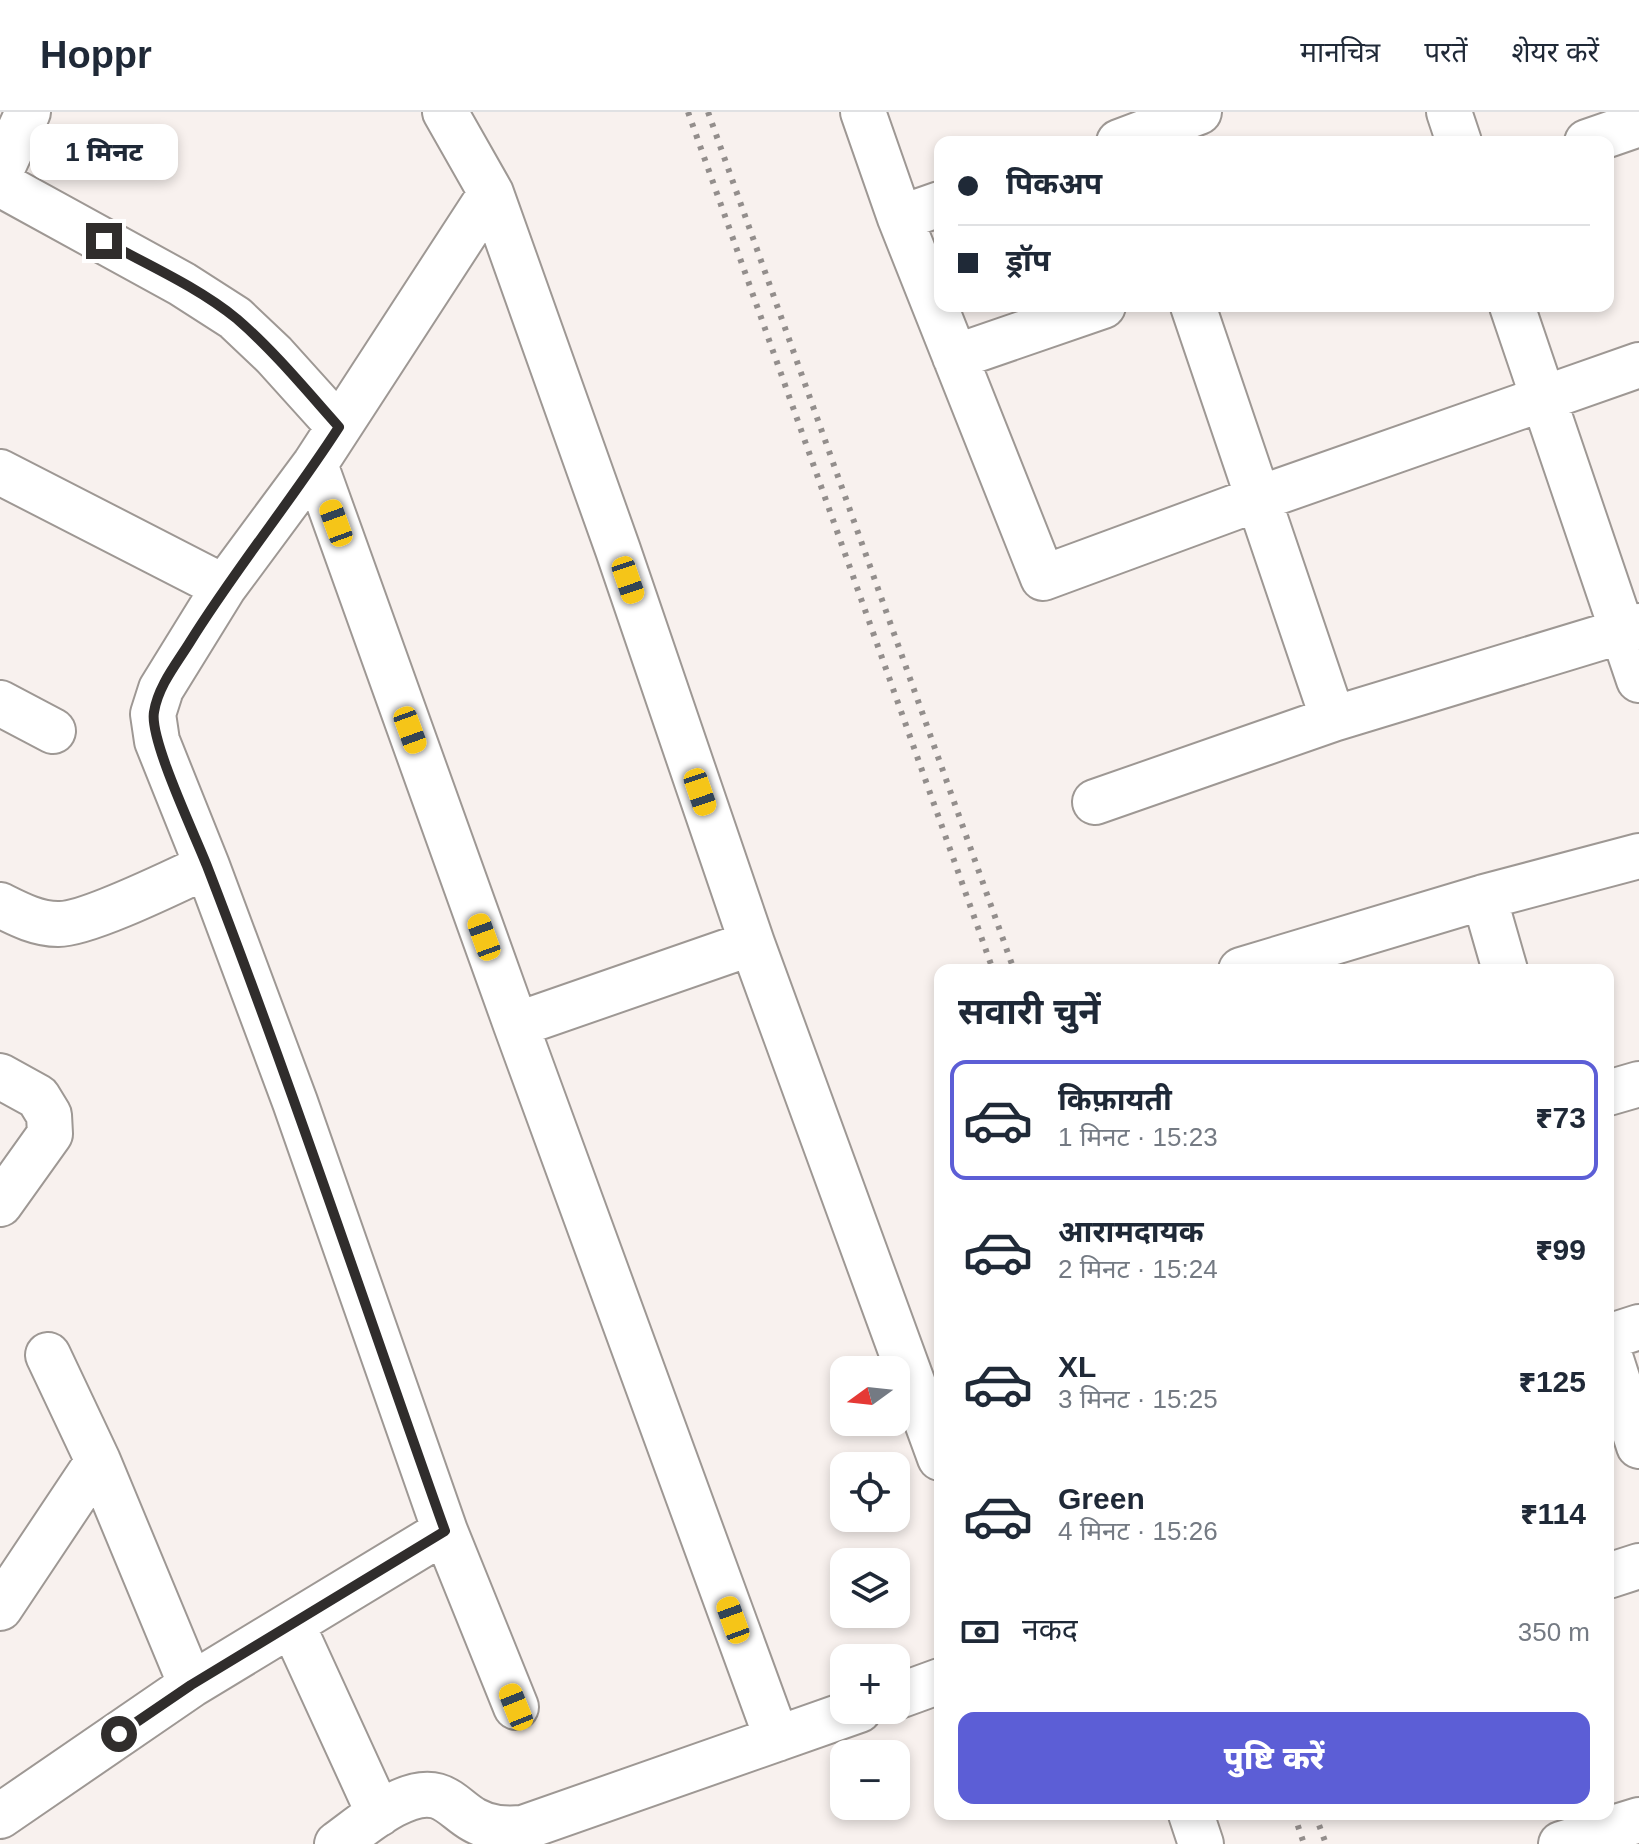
<!DOCTYPE html>
<html lang="hi">
<head>
<meta charset="utf-8">
<style>
	body { margin:0; font-family:Helvetica,"Noto Sans Devanagari",sans-serif; background:#f6f6f7; color:#1f2937; height:100vh; display:flex; flex-direction:column; font-size:30px; white-space:nowrap }
	* { box-sizing:border-box; margin:0 }
	p { font-size:26px; color:#747a83 }
	.icon { flex:none; width:44px; height:44px; fill:none; stroke:currentColor; stroke-width:2; stroke-linecap:round; stroke-linejoin:round }
	.map { position:relative; flex:1; overflow:hidden }
	.panel { position:absolute; left:934px; top:852px; width:680px; height:856px; display:flex; flex-direction:column; background:#fff; border-radius:16px; box-shadow:0 4px 12px #0003 }
	.panel>* { flex:none }
	.banner { position:absolute; left:934px; top:24px; width:680px; height:176px; border-radius:16px; box-shadow:0 4px 12px #0003; display:grid; align-content:center; height:176px; padding:0 24px; background:#fff }
	.needle { width:52px; rotate:255deg }
	.buttons { position:absolute; left:830px; top:1244px; display:grid; gap:16px }
	.buttons a { display:grid; place-items:center; width:80px; height:80px; border-radius:16px; background:#fff; box-shadow:0 4px 12px #0003; font-size:40px }
	.end { position:absolute; width:36px; height:36px; margin:-18px; border:10px solid #302d2c; background:#fff; box-shadow:0 0 0 4px #fff }
	.from { border-radius:50% }
	.bubble { position:absolute; height:56px; border-radius:16px; background:#fff; box-shadow:0 4px 12px #0003; font-size:26px; font-weight:800; line-height:56px; text-align:center }
	.car { position:absolute; width:24px; height:48px; margin:-24px -12px; border-radius:10px; box-shadow:0 0 6px 2px #0007; background:linear-gradient(#f5c518 24%,#345 0 40%,#f5c518 0 76%,#345 0 86%,#f5c518 0) }
	.banner b { display:flex; align-items:center; gap:28px; height:76px; font-size:30px }
	.banner b+b { border-top:2px solid #e0e1e3 }
	.banner i { width:20px; height:20px; background:#1f2937 }
	ul { padding:0; list-style:none }
	li { display:flex; align-items:center; gap:24px; height:120px; margin:0 16px 12px; padding:0 8px; border:4px solid transparent; border-radius:16px }
	li div { flex:1 }
	li b { display:block; font-size:30px }
	li em { font-style:normal; font-weight:800 }
	li.on { border-color:#5c5ed6 }
	li>.icon { width:72px; height:72px; stroke-width:1.5 }
	h2 { padding:0 24px; font-size:36px; line-height:96px }
	.pay { display:flex; align-items:center; gap:20px; height:88px; padding:0 24px; font-size:30px }
	.pay p { margin-inline-start:auto }
	.action { display:flex; gap:16px; margin-top:auto; padding:16px 24px }
	.action a { flex:1; height:92px; border-radius:16px; background:#5c5ed6; color:#fff; font-size:32px; font-weight:800; line-height:92px; text-align:center }
	header { display:flex; align-items:center; gap:48px; box-sizing:border-box; height:112px; padding:0 40px; background:#fff; border-bottom:2px solid #e0e1e3 }
	header strong { font-size:38px }
	nav { display:flex; gap:44px; margin-inline-start:auto; font-size:28px }
	.map>svg:first-child { display:block }
	.lines { fill:none; stroke-linecap:round; stroke-linejoin:round }
	.minor-casing { stroke:#9e9894; stroke-width:48 }
	.minor { stroke:#fff; stroke-width:44 }
	.rail { stroke:#938e8c; stroke-width:6; stroke-dasharray:4 8; stroke-linecap:butt }
	.route { stroke:#302d2c; stroke-width:10 }
</style>
</head>
<body>
<header>
<strong>Hoppr</strong>
<nav><a>मानचित्र</a><a>परतें</a><a>शेयर करें</a></nav>
</header>
<div class="map">
<svg width="1639" height="1732" viewBox="0 0 1639 1732">
	<rect width="100%" height="100%" fill="#f8f1ee"/>
	<g class="lines">
		<defs>
			<path id="minor" d="M445 0 491 81 618 438 752 831 940 1346
				M863 0 900 106 1043 466 1260 386 1639 253
				M1449 0 1459 30
				M1119 30 1199 0
				M1587 30 1639 12
				M0 61 28 0
				M0 72 182 172 235 206 274 243 339 315
				M900 106 940 92
				M1193 194 1333 607
				M1512 194 1639 568
				M955 245 1103 194
				M315 352 516 913 777 1627
				M0 360 224 475
				M0 591 53 619
				M1095 690 1333 607 1639 514
				M1484 785 1505 858
				M0 793C18 802 37 812 58 812 86 813 177 768 207 754
				M1241 858 1484 785 1639 744
				M516 913 752 831
				M0 964 38 985 49 1003 50 1022 0 1092
				M1608 981 1639 972
				M1608 1225 1639 1215
				M1608 1238 1639 1334
				M48 1243 98 1349 191 1573
				M445 1419 516 1595
				M1608 1464 1639 1454
				M0 1496 98 1349
				M292 1512 379 1702
				M896 1585 940 1569
				M1191 1702 1201 1732
				M0 1704 191 1573 445 1419 295 990 207 754 157 629 153 602 161 577 224 475 315 352 491 81
				M337 1732C361 1715 405 1675 437 1684 451 1688 461 1701 474 1708 490 1717 505 1717 523 1716L859 1598
				M1561 1732 1639 1708"/>
		</defs>
		<!-- minor casing -->
		<use href="#minor" class="minor-casing"/>
		<!-- minor -->
		<use href="#minor" class="minor"/>
		<!-- rail -->
		<path class="rail" d="M688 0 993 858
			M708 0 1014 858
			M1294 1702 1304 1732
			M1315 1702 1326 1732"/>
	</g>
	<g class="lines">
		<!-- route -->
		<path class="route" d="M104 129C148 153 198 175 237 207 274 239 306 278 339 315 292 388 236 456 190 530 177 551 158 574 154 600 149 627 195 723 207 754 292 974 366 1197 445 1419L191 1573 119 1622"/>
	</g>
</svg>
<div class="buttons">
<a><svg class="needle" viewBox="-14 -14 28 28"><path d="M0-13l5 13h-10z" fill="#e53935"/><path d="M0 13l5-13h-10z" fill="#747a83"/></svg></a>
<a><svg class="icon" aria-label="locate" viewBox="0 0 24 24"><circle cx="12" cy="12" r="6"/><path d="M12 2v4M12 18v4M2 12h4M18 12h4"/></svg></a>
<a><svg class="icon" aria-label="layers" viewBox="0 0 24 24"><path d="M12 4l9 5-9 5-9-5zM3 14l9 5 9-5"/></svg></a>
<a>+</a>
<a>−</a>
</div>
<i class="end from" style="left:119px;top:1622px"></i>
<i class="end" style="left:104px;top:129px"></i>
<div class="bubble" style="left:30px;top:12px;width:148px">1 मिनट</div>
<i class="car" style="left:336px;top:411px;rotate:340deg"></i>
<i class="car" style="left:628px;top:468px;rotate:161deg"></i>
<i class="car" style="left:410px;top:618px;rotate:160deg"></i>
<i class="car" style="left:700px;top:680px;rotate:161deg"></i>
<i class="car" style="left:484px;top:825px;rotate:340deg"></i>
<i class="car" style="left:733px;top:1508px;rotate:340deg"></i>
<i class="car" style="left:516px;top:1595px;rotate:338deg"></i>
<div class="banner">
<b><i class="from"></i>पिकअप</b>
<b><i></i>ड्रॉप</b>
</div>
<section class="panel">
<h2>सवारी चुनें</h2>
<ul>
<li class="on"><svg class="icon" aria-label="car" viewBox="0 0 24 24"><path d="M5 17H2v-5l4-1 3-4h7l3 4 3 1v5h-3M9 17h6M6 11h13"/><circle cx="7" cy="17" r="2"/><circle cx="17" cy="17" r="2"/></svg><div><b>किफ़ायती</b><p>1 मिनट · 15:23</p></div><em>₹73</em></li>
<li><svg class="icon" aria-label="car" viewBox="0 0 24 24"><path d="M5 17H2v-5l4-1 3-4h7l3 4 3 1v5h-3M9 17h6M6 11h13"/><circle cx="7" cy="17" r="2"/><circle cx="17" cy="17" r="2"/></svg><div><b>आरामदायक</b><p>2 मिनट · 15:24</p></div><em>₹99</em></li>
<li><svg class="icon" aria-label="car" viewBox="0 0 24 24"><path d="M5 17H2v-5l4-1 3-4h7l3 4 3 1v5h-3M9 17h6M6 11h13"/><circle cx="7" cy="17" r="2"/><circle cx="17" cy="17" r="2"/></svg><div><b>XL</b><p>3 मिनट · 15:25</p></div><em>₹125</em></li>
<li><svg class="icon" aria-label="car" viewBox="0 0 24 24"><path d="M5 17H2v-5l4-1 3-4h7l3 4 3 1v5h-3M9 17h6M6 11h13"/><circle cx="7" cy="17" r="2"/><circle cx="17" cy="17" r="2"/></svg><div><b>Green</b><p>4 मिनट · 15:26</p></div><em>₹114</em></li>
</ul>
<div class="pay"><svg class="icon" aria-label="cash" viewBox="0 0 24 24"><path d="M3 7h18v10H3z"/><circle cx="12" cy="12" r="2"/></svg>नकद<p>350 m</p></div>
<div class="action"><a>पुष्टि करें</a></div>
</section>
</div>
</body>
</html>
